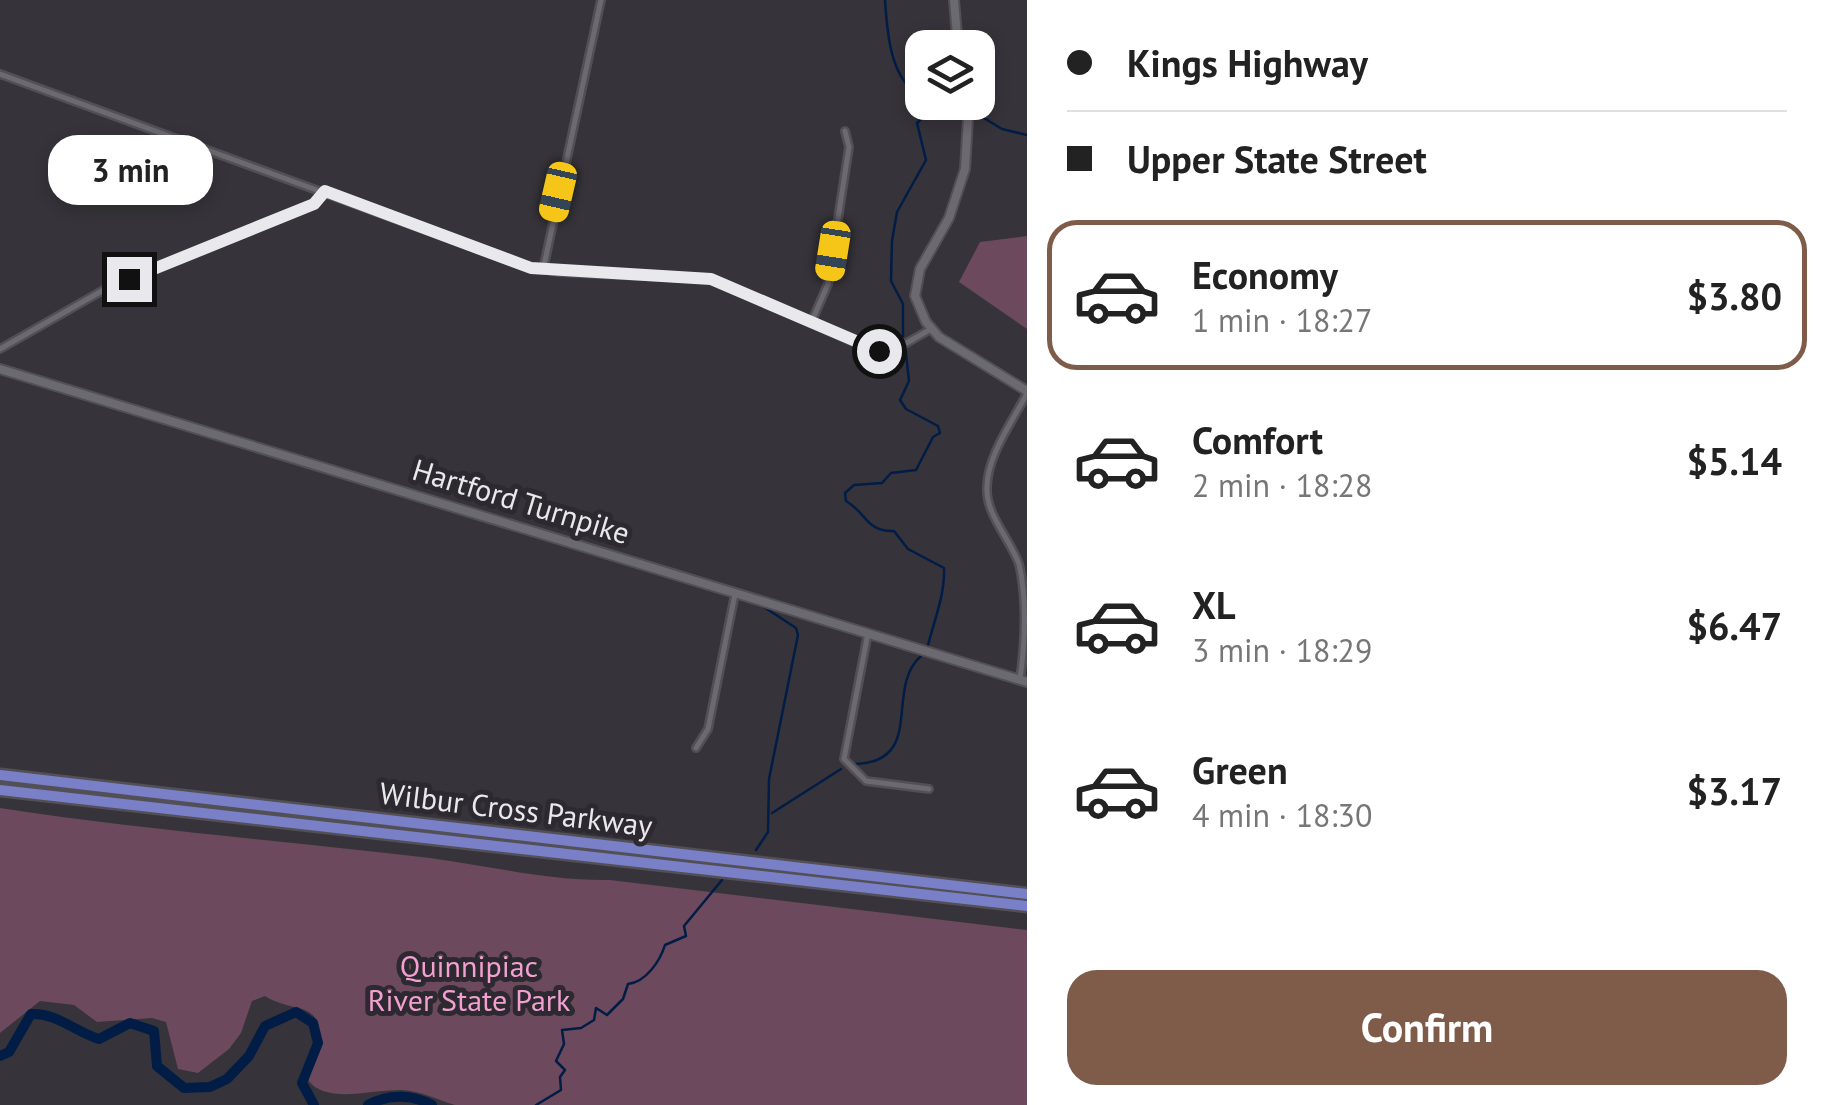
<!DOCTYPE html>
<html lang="en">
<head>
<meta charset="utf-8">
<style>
	body { margin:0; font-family:"PT Sans",sans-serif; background:#f6f6f6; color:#222; height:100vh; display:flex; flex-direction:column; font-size:38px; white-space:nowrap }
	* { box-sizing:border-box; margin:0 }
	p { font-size:32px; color:#767676 }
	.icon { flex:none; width:55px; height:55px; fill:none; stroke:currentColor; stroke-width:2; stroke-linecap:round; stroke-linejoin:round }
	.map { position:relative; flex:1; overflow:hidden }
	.panel { display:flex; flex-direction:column; background:#fff; width:800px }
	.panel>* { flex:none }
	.hud { display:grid; align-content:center; height:220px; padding:0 40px; background:#fff }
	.tools { position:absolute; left:905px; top:30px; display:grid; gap:20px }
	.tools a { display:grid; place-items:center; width:90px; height:90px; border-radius:20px; background:#fff; box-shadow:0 5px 15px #0003; font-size:50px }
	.end { position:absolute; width:45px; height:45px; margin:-22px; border:12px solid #e9e8ec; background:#111; box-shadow:0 0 0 5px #111 }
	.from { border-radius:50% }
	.bubble { position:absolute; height:70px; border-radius:30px; background:#fff; box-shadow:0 5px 15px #0003; font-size:32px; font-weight:800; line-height:70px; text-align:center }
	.car { position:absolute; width:30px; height:60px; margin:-30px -15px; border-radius:12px; box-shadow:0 0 8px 2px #0007; background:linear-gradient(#f5c518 24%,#345 0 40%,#f5c518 0 76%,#345 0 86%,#f5c518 0) }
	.hud b { display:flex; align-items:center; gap:35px; height:95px; font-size:38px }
	.hud b+b { border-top:2px solid #e0e0e0 }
	.hud i { width:25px; height:25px; background:#222 }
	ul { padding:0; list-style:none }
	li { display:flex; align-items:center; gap:30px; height:150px; margin:0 20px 15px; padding:0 20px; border:5px solid transparent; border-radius:30px }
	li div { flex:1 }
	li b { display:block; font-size:38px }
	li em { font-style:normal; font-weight:800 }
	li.on { border-color:#7f5c49 }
	li>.icon { width:90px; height:90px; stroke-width:1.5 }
	.action { display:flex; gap:20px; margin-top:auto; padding:20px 40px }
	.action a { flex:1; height:115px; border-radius:30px; background:#7f5c49; color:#fff; font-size:40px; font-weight:800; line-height:115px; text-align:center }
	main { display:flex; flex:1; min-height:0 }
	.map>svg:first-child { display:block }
	.park { fill:#6c495d }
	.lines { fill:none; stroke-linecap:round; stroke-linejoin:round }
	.stream { stroke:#011d46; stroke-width:2.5 }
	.river { stroke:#011d46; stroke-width:10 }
	.street-casing { stroke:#525056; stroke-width:10 }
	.secondary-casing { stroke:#525056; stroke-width:12 }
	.highway-casing { stroke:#525056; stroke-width:15 }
	.street { stroke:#6c6a71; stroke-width:5 }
	.secondary { stroke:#6c6a71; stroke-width:8 }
	.highway { stroke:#7a80c7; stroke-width:10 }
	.route { stroke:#e9e8ec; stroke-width:12 }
	.labels { text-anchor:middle; stroke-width:10; stroke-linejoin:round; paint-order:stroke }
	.street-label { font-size:30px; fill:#e9e8ec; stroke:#2c2a30 }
	.park-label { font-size:30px; fill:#f3a0d0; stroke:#2c2a30 }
</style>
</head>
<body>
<main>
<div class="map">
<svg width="1027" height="1105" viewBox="0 0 1027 1105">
	<rect width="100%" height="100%" fill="#36343a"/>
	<!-- park -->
	<path class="park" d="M1027 236V329L959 282 980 242Z
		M0 808C143 830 287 841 430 858 490 866 549 881 610 880L1027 930V1105H455C438 1100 420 1091 402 1090 372 1089 326 1105 308 1080 313 1059 334 1019 302 1009 289 1005 277 1004 265 996L252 1001 241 1033 229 1049 198 1073 178 1069 166 1022 152 1018 97 1022 74 1005 40 1001 0 1033Z"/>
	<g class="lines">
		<!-- stream -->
		<path class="stream" d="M885 0C887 31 890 82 922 96
			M974 112 1002 129 1027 135
			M927 116 963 112
			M903 336V304L891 281 892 241 897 212 926 160 917 123 928 113 926 102
			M906 353 909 381 900 400 906 409 938 426 940 433 933 437 916 470 891 473 882 483 854 485 845 493 846 501C867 513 866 532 894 531L908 549 944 568C945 594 935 618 928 645
			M856 764C926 761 884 688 921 656
			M772 813 841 769
			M756 850 768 832 769 779 798 635 796 628 764 607
			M536 1105 561 1090 560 1077 565 1070 556 1061 564 1044 562 1030 581 1028 594 1020 596 1008 607 1015 623 999 628 984C646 982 660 961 665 945L686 936 684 926 722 880"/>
		<!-- river -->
		<path class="river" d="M0 1056 9 1052 31 1014C57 1013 74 1031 99 1039L130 1023 154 1031 157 1066 184 1088 210 1087 227 1079 249 1056 265 1026 296 1012 313 1023 318 1043 302 1083 314 1105
			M368 1105C388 1094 412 1094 432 1105"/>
		<defs>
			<path id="street" d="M0 74 521 265 559 272 711 279 874 351 896 349 931 329
				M543 270 601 0
				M811 323 828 284 849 147 845 131
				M0 349 107 288 314 204 325 191
				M868 633 844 759 866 781 929 789
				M1020 679C1025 643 1027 599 1019 564 1009 537 985 514 987 486 988 454 1013 421 1027 393
				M696 748 708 729 735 594"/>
			<path id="secondary" d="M954 0 958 48
				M969 102 965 169 949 218 920 269 915 296 926 322 939 337 1027 391
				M0 369 1027 682"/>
			<path id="highway" d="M0 775 1027 894
				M0 790 1027 906"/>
		</defs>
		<!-- street casing -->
		<use href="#street" class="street-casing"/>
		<!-- secondary casing -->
		<use href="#secondary" class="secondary-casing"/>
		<!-- highway casing -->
		<use href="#highway" class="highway-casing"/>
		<!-- street -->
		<use href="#street" class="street"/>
		<!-- secondary -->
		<use href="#secondary" class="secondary"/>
		<!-- highway -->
		<use href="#highway" class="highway"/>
	</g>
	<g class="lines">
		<!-- route -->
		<path class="route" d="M129 279 314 204 325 191 531 268 711 279 879 351"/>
	</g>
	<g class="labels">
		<!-- street labels -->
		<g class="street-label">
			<text transform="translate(521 502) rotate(17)" y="10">Hartford Turnpike</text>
			<text transform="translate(516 810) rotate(7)" y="10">Wilbur Cross Parkway</text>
		</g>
		<!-- park labels -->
		<g class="park-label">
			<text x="469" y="977">Quinnipiac<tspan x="469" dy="34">River State Park</tspan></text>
		</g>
	</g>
</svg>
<div class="tools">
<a><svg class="icon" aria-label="layers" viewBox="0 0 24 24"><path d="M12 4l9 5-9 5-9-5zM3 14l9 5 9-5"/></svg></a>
</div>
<i class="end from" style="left:879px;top:351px"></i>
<i class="end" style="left:129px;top:279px"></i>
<div class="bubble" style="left:48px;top:135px;width:165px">3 min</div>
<i class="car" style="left:558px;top:192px;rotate:193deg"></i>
<i class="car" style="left:833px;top:251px;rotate:189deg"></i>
</div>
<section class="panel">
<div class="hud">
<b><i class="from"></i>Kings Highway</b>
<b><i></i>Upper State Street</b>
</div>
<ul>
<li class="on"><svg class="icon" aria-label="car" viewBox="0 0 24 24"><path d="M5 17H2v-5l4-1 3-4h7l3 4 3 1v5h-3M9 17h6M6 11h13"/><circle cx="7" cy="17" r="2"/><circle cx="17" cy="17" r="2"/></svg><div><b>Economy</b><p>1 min · 18:27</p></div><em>$3.80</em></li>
<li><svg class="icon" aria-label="car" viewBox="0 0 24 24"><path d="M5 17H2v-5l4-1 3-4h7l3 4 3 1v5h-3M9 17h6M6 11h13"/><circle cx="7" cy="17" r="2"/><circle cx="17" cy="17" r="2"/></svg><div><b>Comfort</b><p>2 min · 18:28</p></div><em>$5.14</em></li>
<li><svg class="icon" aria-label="car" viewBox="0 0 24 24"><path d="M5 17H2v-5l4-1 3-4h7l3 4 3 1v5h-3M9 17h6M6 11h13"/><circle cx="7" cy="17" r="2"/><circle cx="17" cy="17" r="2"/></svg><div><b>XL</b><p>3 min · 18:29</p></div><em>$6.47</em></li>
<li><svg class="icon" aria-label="car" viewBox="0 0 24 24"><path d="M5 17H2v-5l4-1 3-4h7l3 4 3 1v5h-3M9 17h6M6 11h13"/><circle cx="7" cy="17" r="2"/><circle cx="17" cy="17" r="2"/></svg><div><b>Green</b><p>4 min · 18:30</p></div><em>$3.17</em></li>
</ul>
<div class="action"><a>Confirm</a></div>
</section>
</main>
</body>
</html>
